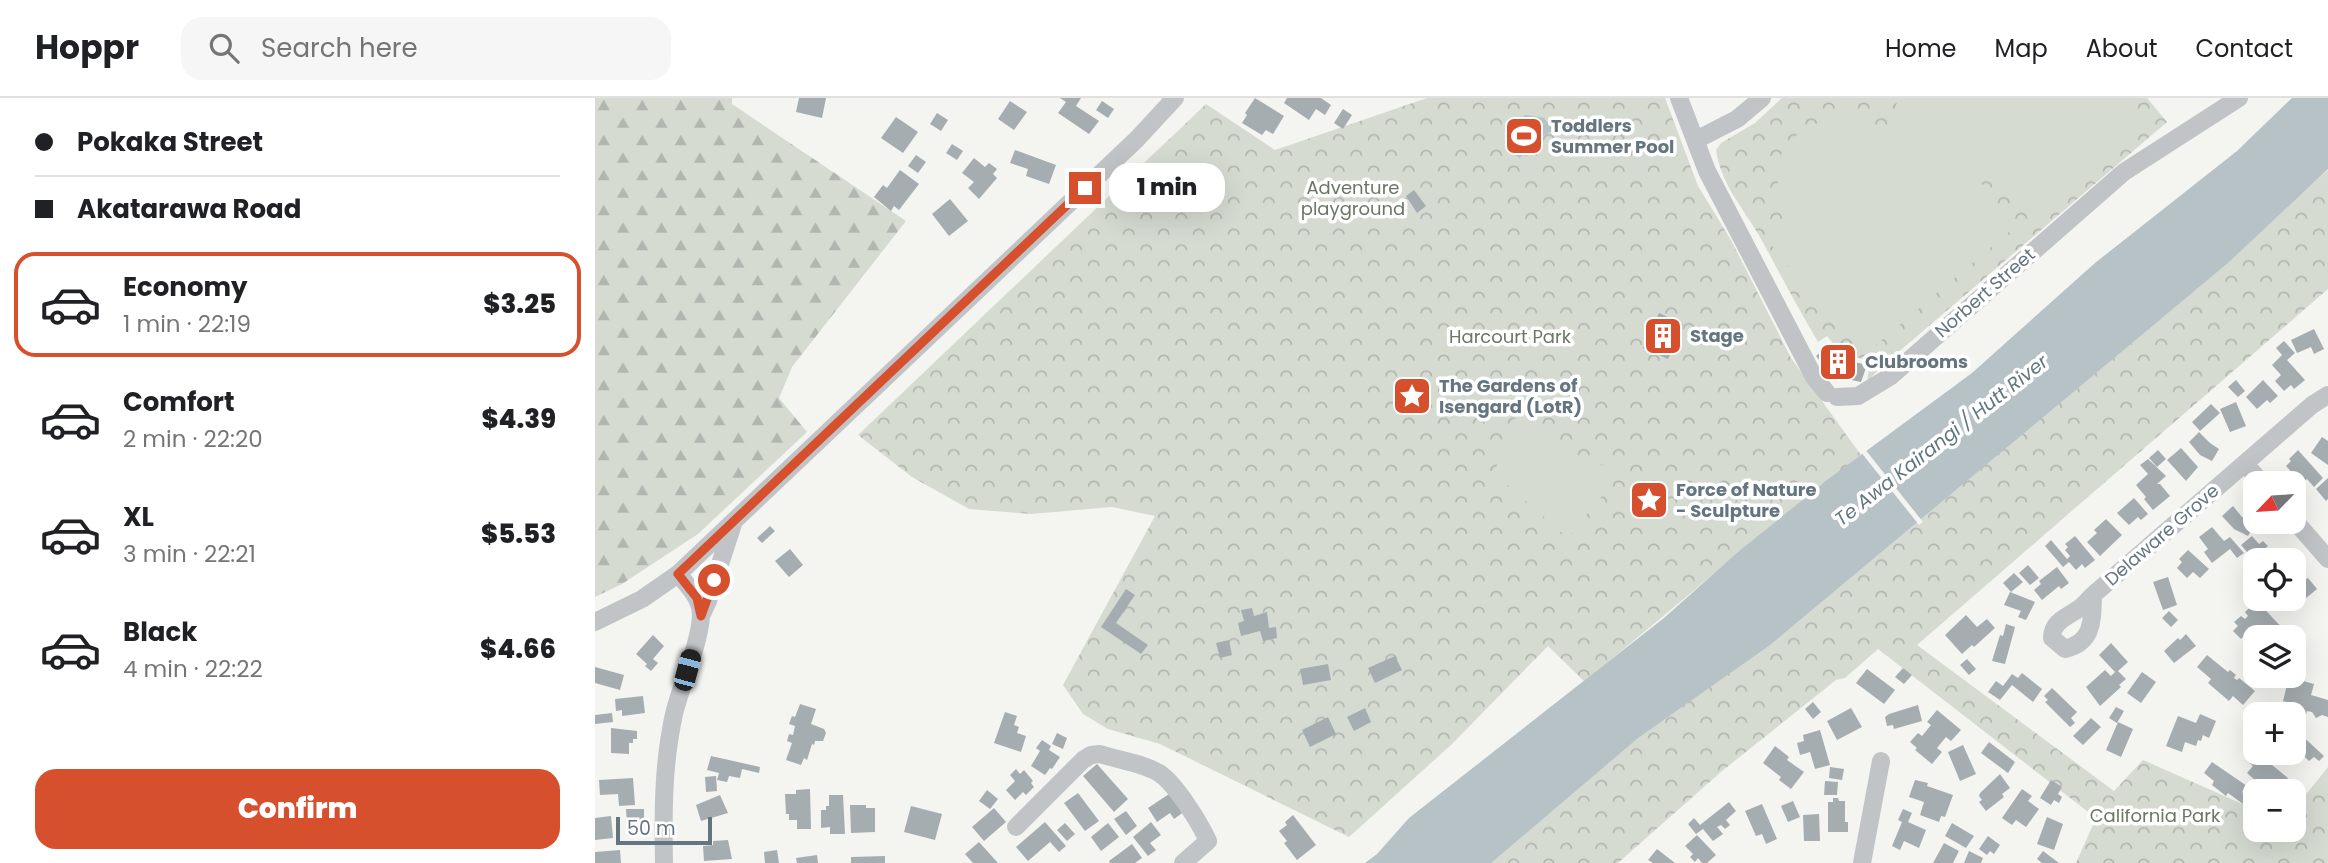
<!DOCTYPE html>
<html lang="en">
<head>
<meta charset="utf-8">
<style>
	body { margin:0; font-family:Poppins,sans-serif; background:#f6f6f6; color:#202124; height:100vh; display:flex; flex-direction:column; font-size:26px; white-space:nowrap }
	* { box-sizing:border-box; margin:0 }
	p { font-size:23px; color:#757577 }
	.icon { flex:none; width:38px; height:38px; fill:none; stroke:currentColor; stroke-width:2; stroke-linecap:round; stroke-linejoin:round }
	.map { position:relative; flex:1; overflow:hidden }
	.details { display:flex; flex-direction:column; background:#fff; width:595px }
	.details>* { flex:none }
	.hud { display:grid; align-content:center; height:154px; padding:0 35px; background:#fff }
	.needle { width:46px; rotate:245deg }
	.buttons { position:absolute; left:1648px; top:373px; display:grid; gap:14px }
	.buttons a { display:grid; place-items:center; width:63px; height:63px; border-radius:14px; background:#fff; box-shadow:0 7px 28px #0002; font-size:35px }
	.scale { position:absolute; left:21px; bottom:18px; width:96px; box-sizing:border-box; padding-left:7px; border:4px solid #657580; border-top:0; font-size:19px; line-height:24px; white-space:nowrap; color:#657580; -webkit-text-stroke:5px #fff; paint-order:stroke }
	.end { position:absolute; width:32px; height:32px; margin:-16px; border:9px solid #d7502e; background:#fff; box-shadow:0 0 0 4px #fff }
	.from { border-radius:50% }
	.bubble { position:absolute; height:49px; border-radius:21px; background:#fff; box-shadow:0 7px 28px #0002; font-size:23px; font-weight:800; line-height:49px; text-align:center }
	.car { position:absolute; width:21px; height:42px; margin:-21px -10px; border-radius:9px; box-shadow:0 0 5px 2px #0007; background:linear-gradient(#222 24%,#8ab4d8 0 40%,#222 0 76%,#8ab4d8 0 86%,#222 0) }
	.hud b { display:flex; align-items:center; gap:24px; height:66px; font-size:26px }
	.hud b+b { border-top:2px solid #e0e0e0 }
	.hud i { width:18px; height:18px; background:#202124 }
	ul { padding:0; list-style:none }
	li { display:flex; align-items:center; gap:21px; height:105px; margin:0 14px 10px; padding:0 21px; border:4px solid transparent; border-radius:21px }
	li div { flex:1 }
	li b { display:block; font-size:26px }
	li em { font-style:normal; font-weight:800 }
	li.selected { border-color:#d7502e }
	li>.icon { width:63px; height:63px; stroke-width:1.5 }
	.cta { display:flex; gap:14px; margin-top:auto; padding:14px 35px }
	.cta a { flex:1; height:80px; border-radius:21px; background:#d7502e; color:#fff; font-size:28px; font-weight:800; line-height:80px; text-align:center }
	header { display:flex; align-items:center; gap:42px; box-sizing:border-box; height:98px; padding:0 35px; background:#fff; border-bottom:2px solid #e0e0e0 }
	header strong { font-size:33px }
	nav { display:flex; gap:38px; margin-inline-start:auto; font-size:24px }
	.search { width:490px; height:63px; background:#f6f6f6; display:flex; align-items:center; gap:18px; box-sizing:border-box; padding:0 24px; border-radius:21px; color:#757577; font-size:26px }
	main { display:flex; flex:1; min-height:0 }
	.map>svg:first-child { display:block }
	.forest { fill:url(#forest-firs) }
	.park { fill:url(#park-crowns) }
	.pitch { fill:#d6dbd2 }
	.water { fill:#b6c2c6 }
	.pier { fill:#f4f4f1 }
	.building { fill:#a5adb1 }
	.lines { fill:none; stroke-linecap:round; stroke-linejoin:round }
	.minor { stroke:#c0c4c7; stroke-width:18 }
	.route { stroke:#d7502e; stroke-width:9 }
	.labels { text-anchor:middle; stroke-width:7; stroke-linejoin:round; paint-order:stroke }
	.poi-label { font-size:18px; font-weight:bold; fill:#657580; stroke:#fff; text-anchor:start }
	.park-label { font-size:18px; fill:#687864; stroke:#fff }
	.street-label { font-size:18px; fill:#657580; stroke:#fff }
	.water-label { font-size:19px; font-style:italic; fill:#61777d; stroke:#fff }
</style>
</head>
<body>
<header>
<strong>Hoppr</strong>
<div class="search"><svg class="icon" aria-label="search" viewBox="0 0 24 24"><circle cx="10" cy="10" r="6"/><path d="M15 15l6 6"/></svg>Search here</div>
<nav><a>Home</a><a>Map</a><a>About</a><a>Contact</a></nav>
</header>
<main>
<section class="details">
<div class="hud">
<b><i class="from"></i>Pokaka Street</b>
<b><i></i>Akatarawa Road</b>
</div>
<ul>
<li class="selected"><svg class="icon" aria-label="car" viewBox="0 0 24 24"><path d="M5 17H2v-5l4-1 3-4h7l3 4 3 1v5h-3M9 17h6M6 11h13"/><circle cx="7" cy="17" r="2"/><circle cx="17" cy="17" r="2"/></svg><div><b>Economy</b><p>1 min · 22:19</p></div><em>$3.25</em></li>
<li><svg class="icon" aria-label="car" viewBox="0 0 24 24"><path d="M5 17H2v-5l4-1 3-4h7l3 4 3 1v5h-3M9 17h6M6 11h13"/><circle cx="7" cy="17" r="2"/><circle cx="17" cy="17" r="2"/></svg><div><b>Comfort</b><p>2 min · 22:20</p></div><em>$4.39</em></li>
<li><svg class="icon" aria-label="car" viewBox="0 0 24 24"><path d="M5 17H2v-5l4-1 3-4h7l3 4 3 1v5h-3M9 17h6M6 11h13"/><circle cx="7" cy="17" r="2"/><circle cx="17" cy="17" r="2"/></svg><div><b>XL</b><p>3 min · 22:21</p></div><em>$5.53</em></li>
<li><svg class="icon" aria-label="car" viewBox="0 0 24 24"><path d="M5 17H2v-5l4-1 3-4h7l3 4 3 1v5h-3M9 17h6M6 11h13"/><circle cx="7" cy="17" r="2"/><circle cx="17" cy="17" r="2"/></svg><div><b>Black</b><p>4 min · 22:22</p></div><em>$4.66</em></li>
</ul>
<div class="cta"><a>Confirm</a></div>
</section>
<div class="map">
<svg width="1733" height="765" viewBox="0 0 1733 765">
	<defs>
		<pattern id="forest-firs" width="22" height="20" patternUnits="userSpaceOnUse" patternTransform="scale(1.75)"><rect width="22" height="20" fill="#d6dbd2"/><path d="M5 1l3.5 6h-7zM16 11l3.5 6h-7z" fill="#b1b6b0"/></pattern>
		<pattern id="park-crowns" width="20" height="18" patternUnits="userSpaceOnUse" patternTransform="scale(1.75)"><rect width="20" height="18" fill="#d6dbd2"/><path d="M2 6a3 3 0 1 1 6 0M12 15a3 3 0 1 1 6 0" fill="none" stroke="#b1b6b0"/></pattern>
	</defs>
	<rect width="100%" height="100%" fill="#f4f4f1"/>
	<!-- forest -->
	<path class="forest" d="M0 0H137V6L311 123 197 269 184 300 212 334 103 436 27 486 0 499Z"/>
	<!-- park -->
	<path class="park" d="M832 0H1070L1103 88 1136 142 1196 260 1266 357C1170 429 1082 509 989 583L953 548 856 647 754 739 565 646 513 631 488 616 468 587 560 418 517 409 436 416 374 411 317 379 263 337 611 6 680 52Z
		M1187 0H1552L1572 24 1286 269 1272 284 1275 263 1246 255 1232 238 1223 244C1203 210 1184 174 1165 139 1148 110 1126 86 1121 52L1126 45 1160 25Z
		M1733 72V191L1322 547 1519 693 1548 662 1661 712V732H1699V700L1713 694 1733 669V765H1481L1501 720 1283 551 1250 580 1241 582 1127 673 1023 765H891L955 708 1591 194Z"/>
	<!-- pitch -->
	<path class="pitch" d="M1303 0H1528L1547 22 1436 119 1395 72 1381 79 1421 128 1269 257 1172 142 1194 122C1186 103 1178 81 1185 59 1193 35 1231 17 1256 19 1271 21 1284 29 1294 38L1307 27 1301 8Z
		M931 318 982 364 1013 368 1022 379 973 440 899 375 918 321Z"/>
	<!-- water -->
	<path class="water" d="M1697 0H1733V71L1634 164 1175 547 1043 640 896 765H770L782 756 814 720 1069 520 1143 454 1236 379 1377 275 1500 165 1642 53Z
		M931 17 949 20 959 32 938 43 925 60C904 50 914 26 931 17Z"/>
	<!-- pier -->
	<path class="pier" d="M1269 350 1328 424 1324 427 1265 353Z"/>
	<!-- building -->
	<path class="building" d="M204 0H231L227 20 201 14Z
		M465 0H486L481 8 504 23 494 36 463 15 471 4Z
		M660 0 689 18 678 36 671 32 667 37 647 25 652 17 650 15Z
		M692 0H726L736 7 730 17 721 11 714 22 689 5Z
		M415 3 432 14 419 32 403 21Z
		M507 3 519 11 513 20 501 12Z
		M748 11 757 17 748 31 739 25Z
		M342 15 353 22 346 33 335 26Z
		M301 19 323 34 308 55 286 40Z
		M357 46 368 53 362 62 351 55Z
		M420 52 461 67 454 86 431 78 433 71 415 65Z
		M321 57 331 64 323 75 313 68Z
		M379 60 390 69 394 65 402 71 398 76 402 80 384 101 373 90 379 84 367 75Z
		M305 72 324 86 304 112 299 108 296 113 279 99 288 87 292 90Z
		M819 92 831 108 822 115 811 98Z
		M355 101 373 123 354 138 337 116Z
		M1064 215 1088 226 1073 261 1048 250Z
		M1719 231 1729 251 1719 256 1716 249 1702 255 1696 242Z
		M1689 243 1700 255 1692 262 1710 282 1699 291 1696 287 1689 293 1680 283 1686 277 1677 267 1687 257 1681 250Z
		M1235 246 1248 261 1272 267 1266 284 1237 278 1221 258Z
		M1641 282 1650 293 1643 299 1633 289Z
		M1668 282 1683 298 1675 305 1672 302 1662 311 1651 299Z
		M1641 304 1651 328 1635 334 1625 311Z
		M1616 306 1625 315 1605 333 1597 324Z
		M1604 334 1615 345 1624 351 1617 363 1605 357 1594 344Z
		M1727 339 1733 343V367L1716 355Z
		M1586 350 1603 369 1591 383 1572 362Z
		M1563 352 1571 361 1562 369 1554 360Z
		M1703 352 1728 380 1719 389 1712 381 1709 383 1701 375 1699 377 1691 368 1696 363 1694 361Z
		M1553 361 1571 378 1562 386H1565L1575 398 1558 412 1549 401 1551 399 1541 387 1553 376 1545 367Z
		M1733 380V401L1731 403 1721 391Z
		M1539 400 1553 416 1546 422 1543 419 1534 427 1522 415Z
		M1638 408 1647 419 1660 425 1653 438 1639 431 1627 418Z
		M1511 421 1527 437 1505 458 1492 444 1502 435 1499 432Z
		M175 428 180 433 167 445 162 440Z
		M1617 429 1629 443 1635 439 1649 455 1642 460 1635 451 1617 465 1609 454 1613 451 1604 439Z
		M1480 438 1500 462 1490 470 1487 466 1481 472 1474 464 1468 469 1450 448 1456 442 1472 461 1475 458 1470 452 1473 449 1470 446Z
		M1657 438 1664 446 1668 443 1673 448 1658 461 1646 447Z
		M195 451 208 467 194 479 180 463Z
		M1593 452 1614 471 1605 480 1598 474 1592 480 1582 470 1587 464 1584 461Z
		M1699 462 1705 469 1701 473 1709 482 1713 480 1722 491 1705 505 1699 498Z
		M1433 467 1444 480 1435 487 1424 475Z
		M1462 469 1474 485 1466 491 1464 488 1447 502 1439 492 1446 486 1444 483Z
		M1419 475 1428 484 1416 494 1408 485Z
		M1573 479 1582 507 1568 512 1558 484Z
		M531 491 540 497 521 525 553 547 546 556 506 529Z
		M1415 494 1440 504 1431 522 1423 519 1426 513 1409 507Z
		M1662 503 1691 534 1686 539H1674L1665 529 1660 534 1662 536 1653 544 1648 539 1646 541 1638 533 1643 528 1639 524 1646 518 1650 521 1653 518 1650 514Z
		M657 510 659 518 672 514 674 530 681 529 682 540 668 543 665 533 646 538 643 525 649 523 646 512Z
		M1574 513 1583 522 1576 529 1567 520Z
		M1371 517 1382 529 1392 521 1400 530 1379 549 1377 547 1367 556 1350 537Z
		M1411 526 1420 529 1410 566 1397 563 1405 537 1408 538Z
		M1591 536 1601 548 1579 565 1569 553 1583 540 1585 542Z
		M58 537 69 548 58 561 63 565 56 573 50 568 52 566 41 556Z
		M634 542 637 557 625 560 621 545Z
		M1516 545 1533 564 1523 573 1531 581 1524 587 1526 589 1505 608 1491 589 1510 572 1516 578 1520 574 1504 557Z
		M1612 557 1633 574 1635 572 1641 577 1639 580 1642 582 1644 580 1660 593 1648 607 1638 598 1634 603 1613 585 1616 581 1602 569Z
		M800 558 807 572 780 585 773 570Z
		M1372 561 1381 571 1374 577 1365 567Z
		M733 566 736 582 708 587 705 571Z
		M0 569 29 577 25 592 0 585Z
		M1308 570 1317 577 1309 586 1300 579Z
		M1272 571 1300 592 1289 606 1261 585Z
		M1547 574 1561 584 1546 605 1532 595Z
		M1427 575 1447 591 1438 604 1417 587 1405 602 1393 594 1401 583 1408 588 1417 576 1423 580Z
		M1694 579 1719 586 1716 597 1733 602V619L1727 617 1721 620 1717 614 1712 613 1711 617 1696 614 1699 606 1688 603Z
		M1457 590 1482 614 1476 620 1480 625 1475 629 1450 604 1453 602 1449 598Z
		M48 598 50 615 27 618V612L21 613 20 601Z
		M1218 604 1226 614 1218 621 1210 611Z
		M205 606 221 611 216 626 229 631 231 635 228 643H220L219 647 217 646 212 662 209 660 206 667 191 662 197 645 192 643 194 636 198 637 200 628 194 626 197 618 200 619Z
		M1323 607 1327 623 1299 631 1298 627 1292 628 1290 619 1294 616Z
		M1521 609 1529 613 1522 625 1514 620Z
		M770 610 776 624 759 633 752 619Z
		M1256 610 1267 629 1242 642 1232 623Z
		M1342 612 1366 632 1356 643 1351 639 1342 650 1347 654 1337 666 1320 652 1322 650 1315 644 1323 635 1327 638 1336 627 1332 624Z
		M410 614 422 618 419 627 424 629 422 635 431 638 426 654 399 645Z
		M17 615 18 624 0 626V617Z
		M1605 616 1621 623 1614 640 1608 637 1606 643 1603 642 1601 648 1590 644 1587 654 1571 648 1583 618 1601 625Z
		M733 619 741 636 715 649 707 632Z
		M1496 620 1506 629 1488 647 1478 638Z
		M1523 624 1538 631 1526 659 1511 652Z
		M16 630 42 633V641H38V645H34V656L16 655Z
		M1225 632 1235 667 1220 671 1215 654 1205 657 1202 645 1209 643 1208 637Z
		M1703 634 1729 658 1724 663 1719 659 1714 663 1702 651 1704 649 1699 644V638Z
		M462 635 472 640 468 651 457 646Z
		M447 642 456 648 454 652 465 659 457 671 455 670 450 677 436 668 445 653 441 650Z
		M1394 644 1420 664 1413 675 1386 655Z
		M1368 647 1381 676 1365 683 1353 654Z
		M1180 648 1194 659 1192 662 1209 674 1196 691 1184 682 1186 679 1168 665Z
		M1661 651V654L1693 680 1683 691 1678 686 1672 693 1652 675 1658 668 1651 662Z
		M116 658 165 669 164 675 147 671 145 680 134 678 132 684 122 682 124 675 112 672Z
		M1617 664 1652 688 1647 694 1654 699 1648 706 1633 695 1631 698 1617 687 1619 683 1609 675Z
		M502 666 533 701 519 714 488 678Z
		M1235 669 1249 671 1247 682 1234 680Z
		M421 671 425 676 429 672 438 683 436 685 439 689 431 697 428 694 420 702 411 692 420 683 415 677Z
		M1405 676 1415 690 1407 696 1409 699 1391 713 1384 704 1387 702 1384 698 1385 695Z
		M121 678 122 693 111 694 110 679Z
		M38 680 40 707 24 708 23 696 5 697 4 682Z
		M1320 682 1333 685 1332 688 1358 697 1350 719 1346 718 1344 724 1325 717 1329 704 1314 699Z
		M1456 682 1467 689 1463 696 1467 699 1464 705 1459 702 1456 707 1445 700Z
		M1230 683 1243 684 1242 697H1229Z
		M215 691 216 731H202V722H194V716H191L190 696H201V692Z
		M1427 691 1437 698 1433 703 1444 711 1431 729 1421 722 1417 727 1407 720Z
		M392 692 403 701 395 711 384 703Z
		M577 694 590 713 579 721 575 715 562 724 553 710Z
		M483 695 504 723 490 733 469 705Z
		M125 697 133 715 106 723 101 707Z
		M234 697H248L250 736H235V729L226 730V712H231V708H234Z
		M1238 700H1243L1244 703H1250V724H1253V734H1233V704H1238Z
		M1198 703 1205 719 1193 724 1186 708Z
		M1134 704 1141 713 1131 722 1135 727 1130 731 1126 727 1122 729 1128 736 1118 743 1108 731 1101 736 1093 726 1099 720 1105 727Z
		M1167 706 1182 741 1171 746 1167 736 1161 738 1150 713Z
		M255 707H271V710H280V734L256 735Z
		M316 708 347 716 340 742 309 734Z
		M399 710 411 724 389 743 377 729Z
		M31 711H49V726L32 727Z
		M1308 711 1317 715 1313 724 1331 732 1324 750 1309 743 1305 752 1297 748 1307 724 1303 722Z
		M531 713 542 728 531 737 519 721Z
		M1224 716 1225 743H1209L1208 717Z
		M698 717 721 747 702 762 689 745 692 743 684 733 692 727 690 724Z
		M16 718 18 740 0 742V720Z
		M1452 719 1468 726 1459 752 1442 746Z
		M450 724 471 748 464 754 455 744 433 763 421 749Z
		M556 724 566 737 555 745 561 752 553 758 538 739Z
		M470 725 480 736 472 743 462 732Z
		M513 725 524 739 506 753 496 739Z
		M1357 725 1379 738 1371 750 1350 738Z
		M1102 737 1121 757 1112 765H1107L1103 760 1100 764 1095 759 1098 756 1090 748Z
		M1393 738 1405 747 1399 756 1395 753 1392 757 1384 751Z
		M133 742 137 761 109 763 108 748 118 747V743Z
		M384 744 403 765H378L370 756Z
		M1349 745 1364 753 1358 765H1338Z
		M537 746 547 760 540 765H515L514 763Z
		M1062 751 1080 765H1058L1053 762Z
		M25 752 26 765H0V754Z
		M182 752 184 765H170L169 754Z
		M1374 753 1388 760 1386 765H1369Z
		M1448 753 1464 765H1447L1442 761Z
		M222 757 223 765H202L201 760Z
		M290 758V765H256V759Z"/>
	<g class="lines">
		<!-- minor -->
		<path class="minor" d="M1084 0 1112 73 1219 279 1232 295
			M1101 42 1142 21 1167 0
			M1242 299 1263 298 1296 278 1529 74 1644 0
			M1650 366 1667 385
			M1699 422 1733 461
			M1498 497C1497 522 1499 544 1470 551L1457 540C1457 523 1472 519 1485 510 1490 506 1494 501 1498 497L1717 307 1733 297
			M106 518 113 503 139 423
			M0 524 47 501 83 476 542 41 580 0
			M421 729 488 662 496 657 505 656C523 662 548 665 564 675 580 685 605 725 613 743L588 765
			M69 765C68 714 68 666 79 616 86 587 105 545 106 517 106 500 93 488 83 476
			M1267 765 1286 663"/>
	</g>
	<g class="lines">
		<!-- route -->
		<path class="route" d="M119 482 106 518 102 500 83 476 490 90"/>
	</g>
	<!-- icons -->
	<defs>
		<symbol id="stadium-square" viewBox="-11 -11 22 22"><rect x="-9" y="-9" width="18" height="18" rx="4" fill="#d7502e" stroke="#fff"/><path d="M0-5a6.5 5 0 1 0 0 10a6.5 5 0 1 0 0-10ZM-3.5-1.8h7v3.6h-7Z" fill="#fff"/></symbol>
		<symbol id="building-square" viewBox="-11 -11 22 22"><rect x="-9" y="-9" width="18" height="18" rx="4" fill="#d7502e" stroke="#fff"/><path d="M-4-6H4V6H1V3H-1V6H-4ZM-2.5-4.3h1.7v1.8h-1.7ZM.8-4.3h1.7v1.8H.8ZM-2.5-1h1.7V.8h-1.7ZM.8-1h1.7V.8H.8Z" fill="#fff"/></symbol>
		<symbol id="sight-square" viewBox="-11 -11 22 22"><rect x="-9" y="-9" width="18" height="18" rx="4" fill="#d7502e" stroke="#fff"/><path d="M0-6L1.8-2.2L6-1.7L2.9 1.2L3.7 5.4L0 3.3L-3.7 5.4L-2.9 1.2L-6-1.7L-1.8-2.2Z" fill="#fff"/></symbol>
	</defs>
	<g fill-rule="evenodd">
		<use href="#stadium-square" x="907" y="16" width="44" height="44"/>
		<use href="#building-square" x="1046" y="216" width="44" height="44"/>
		<use href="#building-square" x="1221" y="242" width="44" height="44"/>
		<use href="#sight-square" x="795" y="276" width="44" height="44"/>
		<use href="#sight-square" x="1032" y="380" width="44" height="44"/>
	</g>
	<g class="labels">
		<!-- poi labels -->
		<g class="poi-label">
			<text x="956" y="34">Toddlers<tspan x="956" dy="21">Summer Pool</tspan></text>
			<text x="1095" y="244">Stage</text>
			<text x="1270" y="270">Clubrooms</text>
			<text x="844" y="294">The Gardens of<tspan x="844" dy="21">Isengard (LotR)</tspan></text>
			<text x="1081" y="398">Force of Nature<tspan x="1081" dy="21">- Sculpture</tspan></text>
		</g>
		<!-- park labels -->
		<g class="park-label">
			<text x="758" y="96">Adventure<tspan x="758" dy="21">playground</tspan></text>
			<text x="915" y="245">Harcourt Park</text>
			<text x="1560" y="724">California Park</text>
		</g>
		<!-- street labels -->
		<g class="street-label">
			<text transform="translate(1390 195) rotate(-41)" y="6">Norbert Street</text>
			<text transform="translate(1567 437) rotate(-41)" y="6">Delaware Grove</text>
		</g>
		<!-- water labels -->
		<g class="water-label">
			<text transform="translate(1346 342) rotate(-38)" y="7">Te Awa Kairangi / Hutt River</text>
		</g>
	</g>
</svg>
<div class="buttons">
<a><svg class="needle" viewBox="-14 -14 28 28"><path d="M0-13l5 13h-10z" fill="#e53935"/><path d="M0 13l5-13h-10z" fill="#757577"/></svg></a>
<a><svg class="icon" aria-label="locate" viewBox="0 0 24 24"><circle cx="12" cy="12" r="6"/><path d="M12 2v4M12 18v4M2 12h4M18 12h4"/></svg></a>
<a><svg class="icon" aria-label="layers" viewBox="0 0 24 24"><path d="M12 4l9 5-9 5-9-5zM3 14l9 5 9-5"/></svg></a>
<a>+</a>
<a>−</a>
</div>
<div class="scale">50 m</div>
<i class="end from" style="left:119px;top:482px"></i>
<i class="end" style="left:490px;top:90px"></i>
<div class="bubble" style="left:514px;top:65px;width:116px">1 min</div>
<i class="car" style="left:92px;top:572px;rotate:15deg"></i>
</div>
</main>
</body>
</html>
